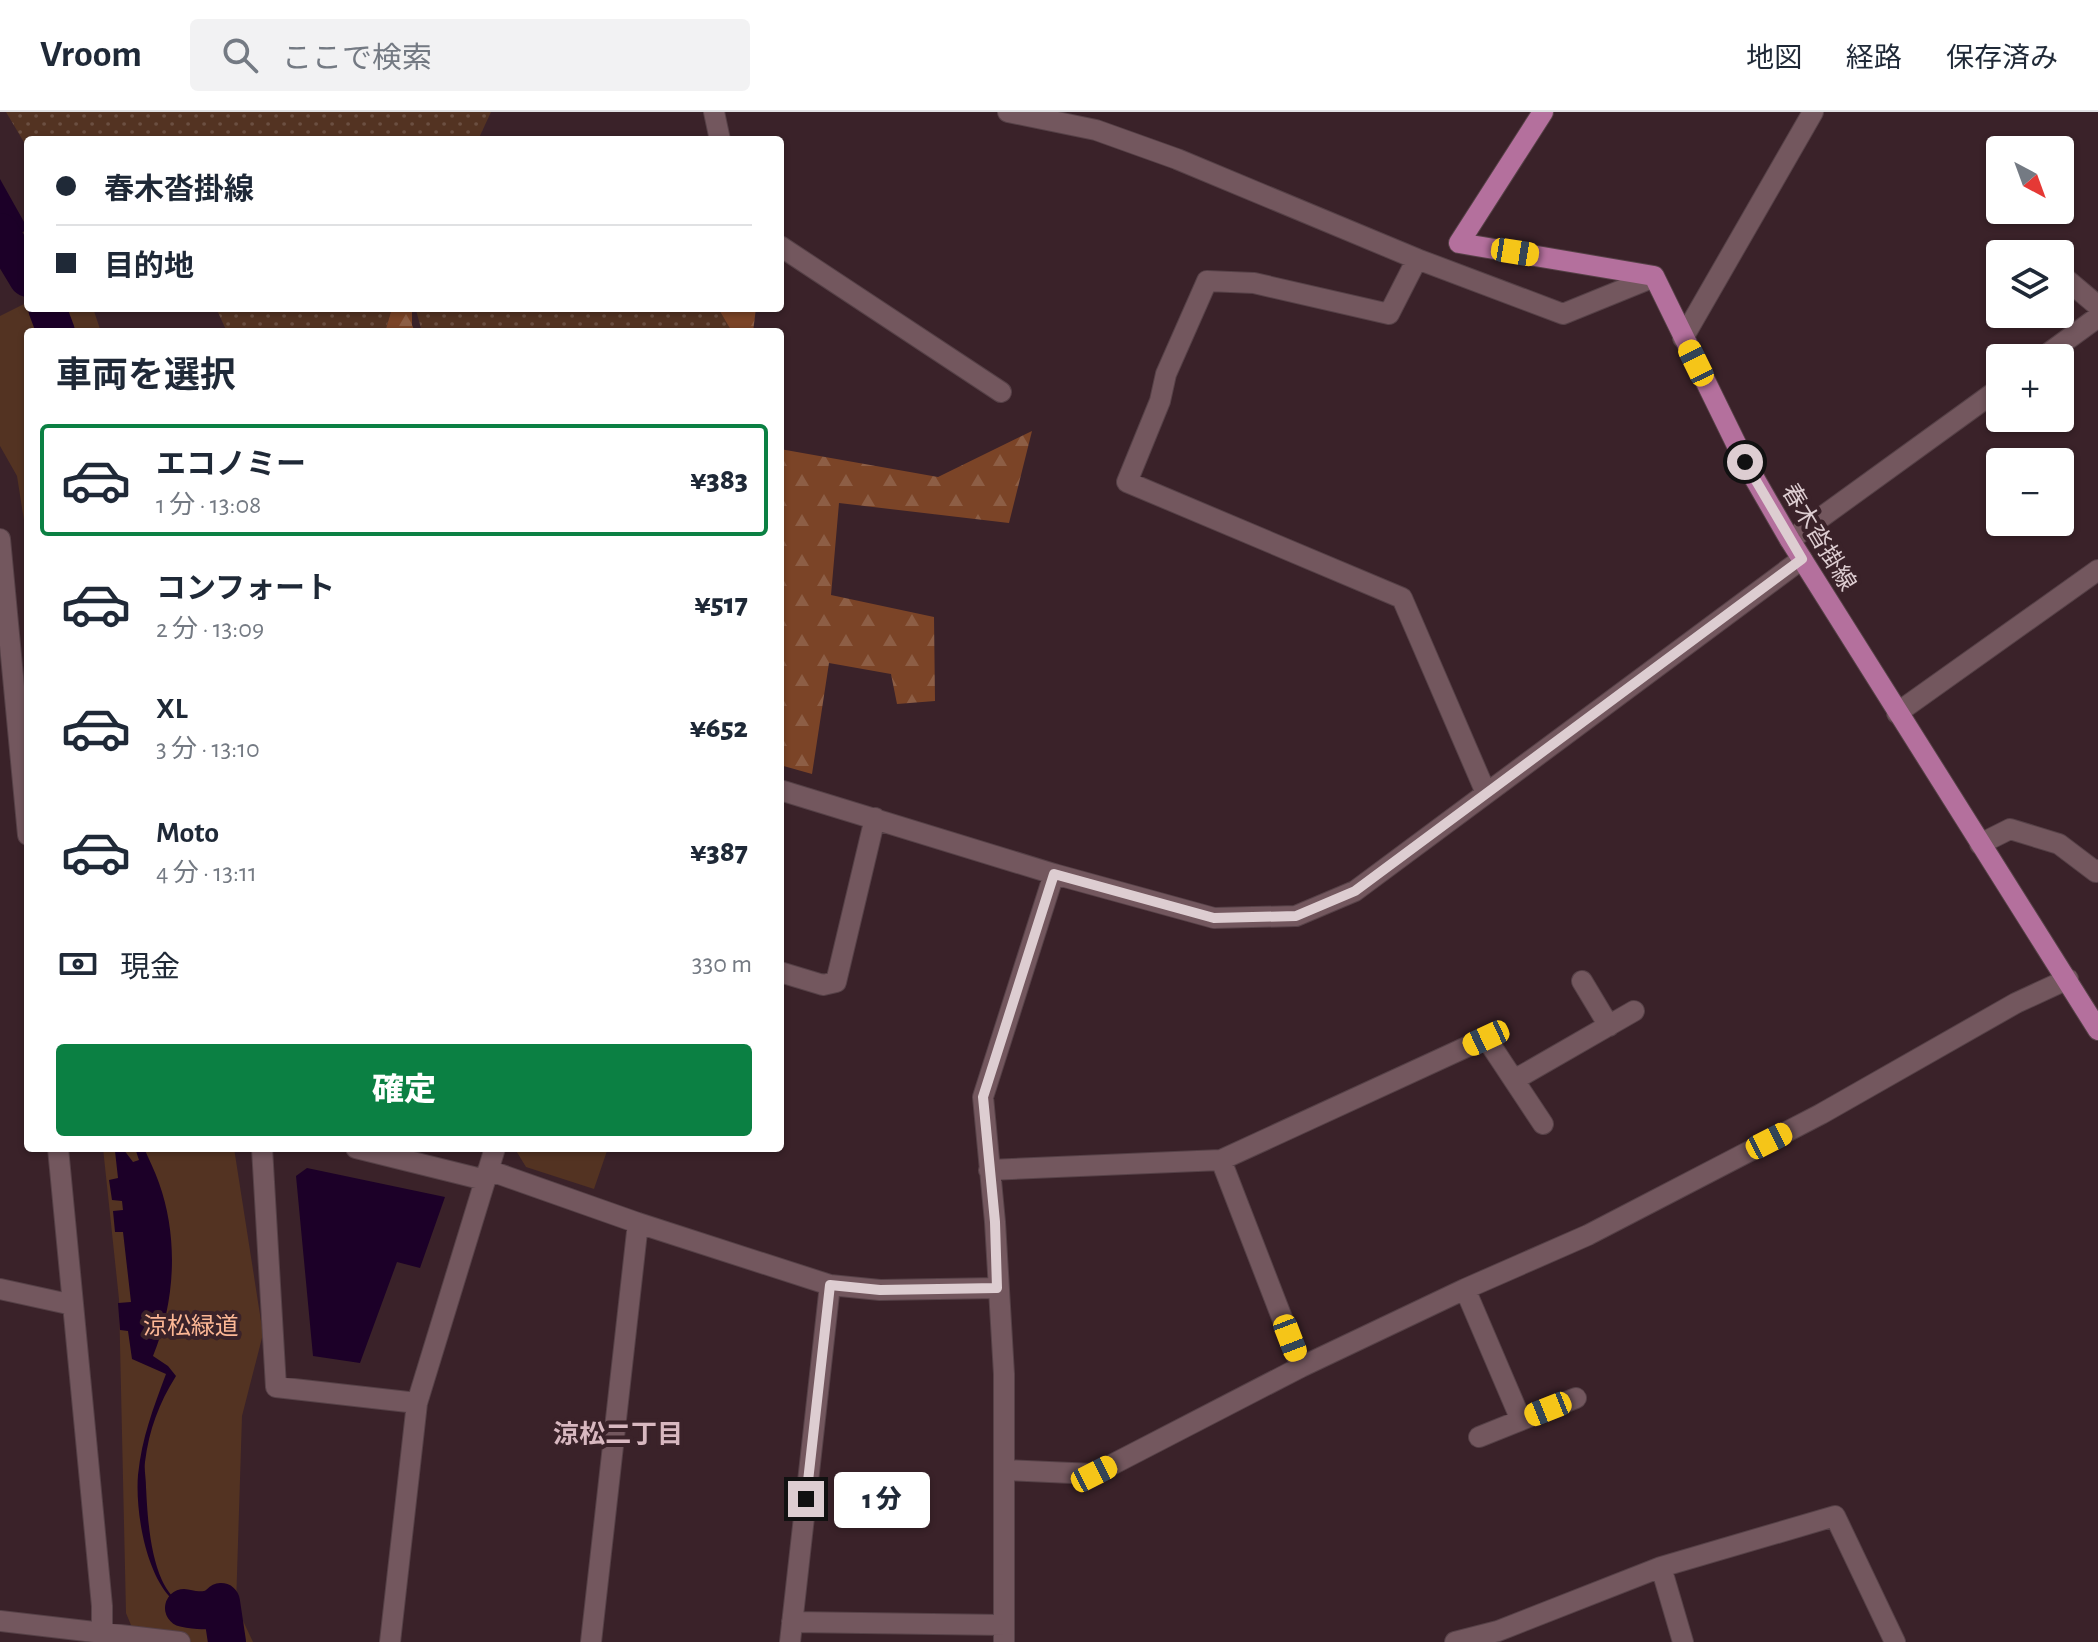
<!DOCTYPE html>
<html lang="ja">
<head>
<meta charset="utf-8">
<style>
	body { margin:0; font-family:"Alegreya Sans","Noto Sans JP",sans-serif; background:#f2f2f3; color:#1f2937; height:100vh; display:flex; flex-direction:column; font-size:30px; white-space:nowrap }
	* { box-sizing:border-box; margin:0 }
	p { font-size:26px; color:#747a83 }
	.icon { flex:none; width:44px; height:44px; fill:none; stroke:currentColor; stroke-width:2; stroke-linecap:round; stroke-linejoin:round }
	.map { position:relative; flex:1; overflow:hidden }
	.details { position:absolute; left:24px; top:216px; width:760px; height:824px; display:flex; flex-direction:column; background:#fff; border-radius:8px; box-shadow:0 2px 6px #0004 }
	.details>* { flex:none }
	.banner { position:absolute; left:24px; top:24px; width:760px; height:176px; border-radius:8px; box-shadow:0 2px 6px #0004; display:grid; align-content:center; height:176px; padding:0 32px; background:#fff }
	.needle { width:52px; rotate:139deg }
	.buttons { position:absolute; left:1986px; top:24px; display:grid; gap:16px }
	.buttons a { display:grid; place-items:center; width:88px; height:88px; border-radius:8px; background:#fff; box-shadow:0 2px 6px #0004; font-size:40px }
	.end { position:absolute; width:36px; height:36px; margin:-18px; border:10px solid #ddcdd1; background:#111; box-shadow:0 0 0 4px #111 }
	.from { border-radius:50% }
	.bubble { position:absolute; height:56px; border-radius:8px; background:#fff; box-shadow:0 2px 6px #0004; font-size:26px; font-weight:800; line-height:56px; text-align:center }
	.car { position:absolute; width:24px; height:48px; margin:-24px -12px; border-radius:10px; box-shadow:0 0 6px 2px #0007; background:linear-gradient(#f5c518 24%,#345 0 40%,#f5c518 0 76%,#345 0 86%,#f5c518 0) }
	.banner b { display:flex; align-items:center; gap:28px; height:76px; font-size:30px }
	.banner b+b { border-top:2px solid #e0e1e3 }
	.banner i { width:20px; height:20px; background:#1f2937 }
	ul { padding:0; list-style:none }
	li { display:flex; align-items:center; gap:24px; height:112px; margin:0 16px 12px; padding:0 16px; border:4px solid transparent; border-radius:8px }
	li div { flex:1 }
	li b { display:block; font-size:30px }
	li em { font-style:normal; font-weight:800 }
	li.on { border-color:#0b8043 }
	li>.icon { width:72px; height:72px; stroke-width:1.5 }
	h2 { padding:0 32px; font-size:36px; line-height:96px }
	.pay { display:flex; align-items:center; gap:20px; height:88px; padding:0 32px; font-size:30px }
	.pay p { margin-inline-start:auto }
	.cta { display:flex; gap:16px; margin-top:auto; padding:16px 32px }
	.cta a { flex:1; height:92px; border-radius:8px; background:#0b8043; color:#fff; font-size:32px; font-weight:800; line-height:92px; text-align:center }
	header { display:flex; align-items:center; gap:48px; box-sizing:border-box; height:112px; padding:0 40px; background:#fff; border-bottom:2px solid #e0e1e3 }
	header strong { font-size:38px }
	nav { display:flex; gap:44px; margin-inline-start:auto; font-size:28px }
	.search { width:560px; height:72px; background:#f2f2f3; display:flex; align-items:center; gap:20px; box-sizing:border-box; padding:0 28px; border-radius:8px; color:#747a83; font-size:30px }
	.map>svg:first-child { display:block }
	.grass { fill:url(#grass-dots) }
	.forest { fill:url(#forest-firs) }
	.green { fill:#533322 }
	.water { fill:#1c0028 }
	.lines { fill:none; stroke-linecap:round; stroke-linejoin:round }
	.canal { stroke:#1c0028; stroke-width:38 }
	.minor-casing { stroke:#564147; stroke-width:22 }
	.major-casing { stroke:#564147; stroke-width:22 }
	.minor { stroke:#73575e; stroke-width:20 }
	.major { stroke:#b4709d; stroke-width:20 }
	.route { stroke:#ddcdd1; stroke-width:10 }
	.labels { text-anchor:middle; stroke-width:8; stroke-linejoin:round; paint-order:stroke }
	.street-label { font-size:24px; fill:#ddcdd1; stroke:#3a2229 }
	.park-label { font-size:24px; fill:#fcb795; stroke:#3a2229 }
	.neighbourhood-label { font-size:26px; font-weight:bold; fill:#d8b8c0; stroke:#3a2229 }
</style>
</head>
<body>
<header>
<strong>Vroom</strong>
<div class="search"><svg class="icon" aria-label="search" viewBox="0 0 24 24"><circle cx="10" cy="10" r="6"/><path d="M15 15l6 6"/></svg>ここで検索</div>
<nav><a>地図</a><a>経路</a><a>保存済み</a></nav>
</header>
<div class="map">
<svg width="2098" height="1530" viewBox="0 0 2098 1530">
	<defs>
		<pattern id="grass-dots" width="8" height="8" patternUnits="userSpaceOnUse" patternTransform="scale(2)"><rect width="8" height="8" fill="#533322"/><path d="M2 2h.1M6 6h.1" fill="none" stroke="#6b4f41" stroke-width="1.8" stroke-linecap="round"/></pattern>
		<pattern id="forest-firs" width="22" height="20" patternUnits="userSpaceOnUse" patternTransform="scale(2)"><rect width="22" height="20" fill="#7b4427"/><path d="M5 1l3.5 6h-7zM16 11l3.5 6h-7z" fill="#8d5e45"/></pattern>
	</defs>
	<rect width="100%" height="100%" fill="#3a2229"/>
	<!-- grass -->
	<path class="grass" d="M6 0H491L478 28H28V37Z
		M216 196H392L385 220H227Z
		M422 196H718L732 220H422L416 198Z"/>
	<!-- forest -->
	<path class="forest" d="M392 196H412V213L415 220H385Z
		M718 196H756L753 220H732Z
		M1032 319 1009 411 839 391 831 483 934 505 935 589 897 592 891 562 829 551 812 662 780 653V337L938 365Z"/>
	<!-- green -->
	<path class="green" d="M28 190V196H93L101 220H28V434L17 364 0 334V204Z
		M103 1036H234L263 1222 242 1304 236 1494 253 1530H138L126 1501 119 1187Z
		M608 1036 594 1077 526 1055 515 1037Z"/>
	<!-- water -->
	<path class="water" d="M0 67 28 117 0 133Z
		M135 1036H144C149 1048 155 1059 159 1071 179 1127 175 1191 153 1244L168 1254 176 1264C159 1291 149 1318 145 1350 144 1358 146 1366 146 1375 148 1410 151 1509 209 1494L210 1480 215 1477 227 1478 233 1485 230 1496C155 1530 134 1411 138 1363 142 1325 153 1297 166 1262L132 1247 128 1219 120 1218 118 1191 131 1190 123 1120H115L113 1099 123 1098 122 1089 112 1088 109 1068 118 1066 115 1039 124 1038 133 1050 139 1048Z
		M307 1056 445 1085 420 1156 397 1150 360 1251 313 1244 296 1064Z"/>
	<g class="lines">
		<!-- canal -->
		<path class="canal" d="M0 120 28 166
			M47 196 56 220
			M184 1496C198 1499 211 1501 221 1490L227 1530"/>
		<defs>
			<path id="minor" d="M714 0 720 28
				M1008 0 1096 18 1177 47 1417 147 1563 202 1654 165
				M780 134 1001 280
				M1417 147 1389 202 1254 171 1207 169 1166 262 1160 289 1127 370 1402 486 1486 681
				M2060 162 2098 194
				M1683 226 1813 0
				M2042 246 2098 205
				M0 427 28 723
				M1790 428 2000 276
				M1897 601 2098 458
				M780 678 1054 762 1214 806 1296 804 1355 779 1802 447
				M1980 732 2010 717 2059 732 2096 760 2098 758
				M780 860 823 873 836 870 875 706
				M1582 869 1609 914
				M1514 968 1634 899
				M58 1036 102 1494V1521
				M262 1036 276 1275 417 1291
				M356 1036 485 1068
				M1221 1048 1301 1255
				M488 1058 638 1111 830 1173 880 1178 997 1176
				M989 1058 1221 1048 1486 926 1543 1012
				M0 1177 73 1193
				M1465 1177 1521 1308
				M1479 1325 1576 1286
				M1005 1358 1094 1362 1301 1255 1465 1177 1588 1123 1821 1002 2016 891 2068 867
				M1661 1455 1683 1530
				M0 1509 180 1530
				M792 1510 1003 1513
				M390 1530 417 1291 495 1036
				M591 1530 638 1111
				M790 1530 830 1173
				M1004 1530V1262L995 1110 983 985 1054 762
				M1455 1530 1498 1519 1661 1455 1835 1404 1895 1530"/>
			<path id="major" d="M1543 0 1459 131 1654 164 1745 350 1790 428 2098 918"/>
		</defs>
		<!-- minor casing -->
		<use href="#minor" class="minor-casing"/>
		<!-- major casing -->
		<use href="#major" class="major-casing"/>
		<!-- minor -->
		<use href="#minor" class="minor"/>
		<!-- major -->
		<use href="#major" class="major"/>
	</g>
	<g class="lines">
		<!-- route -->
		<path class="route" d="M806 1387 830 1173 880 1178 997 1176 995 1110 983 985 1054 762 1214 806 1296 804 1355 779 1802 447 1745 350"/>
	</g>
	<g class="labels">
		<!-- street labels -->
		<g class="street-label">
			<text transform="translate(1819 425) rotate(59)" y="8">春木沓掛線</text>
		</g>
		<!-- park labels -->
		<g class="park-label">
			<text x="191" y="1222">涼松緑道</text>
		</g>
		<!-- neighbourhood labels -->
		<g class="neighbourhood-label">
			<text x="618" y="1331">涼松二丁目</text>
		</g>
	</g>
</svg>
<div class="buttons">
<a><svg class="needle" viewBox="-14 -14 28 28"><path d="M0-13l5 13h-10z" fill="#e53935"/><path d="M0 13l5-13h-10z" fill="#747a83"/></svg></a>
<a><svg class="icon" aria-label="layers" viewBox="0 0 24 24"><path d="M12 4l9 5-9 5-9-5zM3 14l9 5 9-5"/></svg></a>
<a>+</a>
<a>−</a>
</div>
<i class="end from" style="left:1745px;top:350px"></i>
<i class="end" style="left:806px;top:1387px"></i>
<div class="bubble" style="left:834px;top:1360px;width:96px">1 分</div>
<i class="car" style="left:1515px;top:140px;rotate:99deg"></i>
<i class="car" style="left:1696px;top:251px;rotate:334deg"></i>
<i class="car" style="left:1486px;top:926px;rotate:245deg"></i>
<i class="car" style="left:1769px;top:1029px;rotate:63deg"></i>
<i class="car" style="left:1290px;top:1226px;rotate:159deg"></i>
<i class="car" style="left:1548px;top:1297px;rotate:248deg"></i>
<i class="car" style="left:1094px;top:1362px;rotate:63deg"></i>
<div class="banner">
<b><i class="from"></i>春木沓掛線</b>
<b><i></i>目的地</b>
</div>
<section class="details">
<h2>車両を選択</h2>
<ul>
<li class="on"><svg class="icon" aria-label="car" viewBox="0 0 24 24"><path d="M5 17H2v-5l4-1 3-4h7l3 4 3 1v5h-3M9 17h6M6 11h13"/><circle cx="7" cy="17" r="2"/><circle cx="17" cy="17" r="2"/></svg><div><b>エコノミー</b><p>1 分 · 13:08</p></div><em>¥383</em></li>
<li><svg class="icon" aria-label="car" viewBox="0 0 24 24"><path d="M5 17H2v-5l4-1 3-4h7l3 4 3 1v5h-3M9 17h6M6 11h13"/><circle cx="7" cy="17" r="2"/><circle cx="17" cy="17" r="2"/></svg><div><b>コンフォート</b><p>2 分 · 13:09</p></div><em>¥517</em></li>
<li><svg class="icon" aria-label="car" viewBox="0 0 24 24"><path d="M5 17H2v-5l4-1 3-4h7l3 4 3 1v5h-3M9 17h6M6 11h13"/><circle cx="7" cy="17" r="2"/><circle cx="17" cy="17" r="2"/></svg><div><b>XL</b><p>3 分 · 13:10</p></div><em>¥652</em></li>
<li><svg class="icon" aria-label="car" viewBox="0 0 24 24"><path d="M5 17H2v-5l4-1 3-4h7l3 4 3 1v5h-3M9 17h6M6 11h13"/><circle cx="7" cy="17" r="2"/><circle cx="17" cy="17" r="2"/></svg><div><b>Moto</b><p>4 分 · 13:11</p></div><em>¥387</em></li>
</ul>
<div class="pay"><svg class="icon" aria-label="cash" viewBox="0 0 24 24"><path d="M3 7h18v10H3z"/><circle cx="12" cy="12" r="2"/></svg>現金<p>330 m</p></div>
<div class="cta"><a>確定</a></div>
</section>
</div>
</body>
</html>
